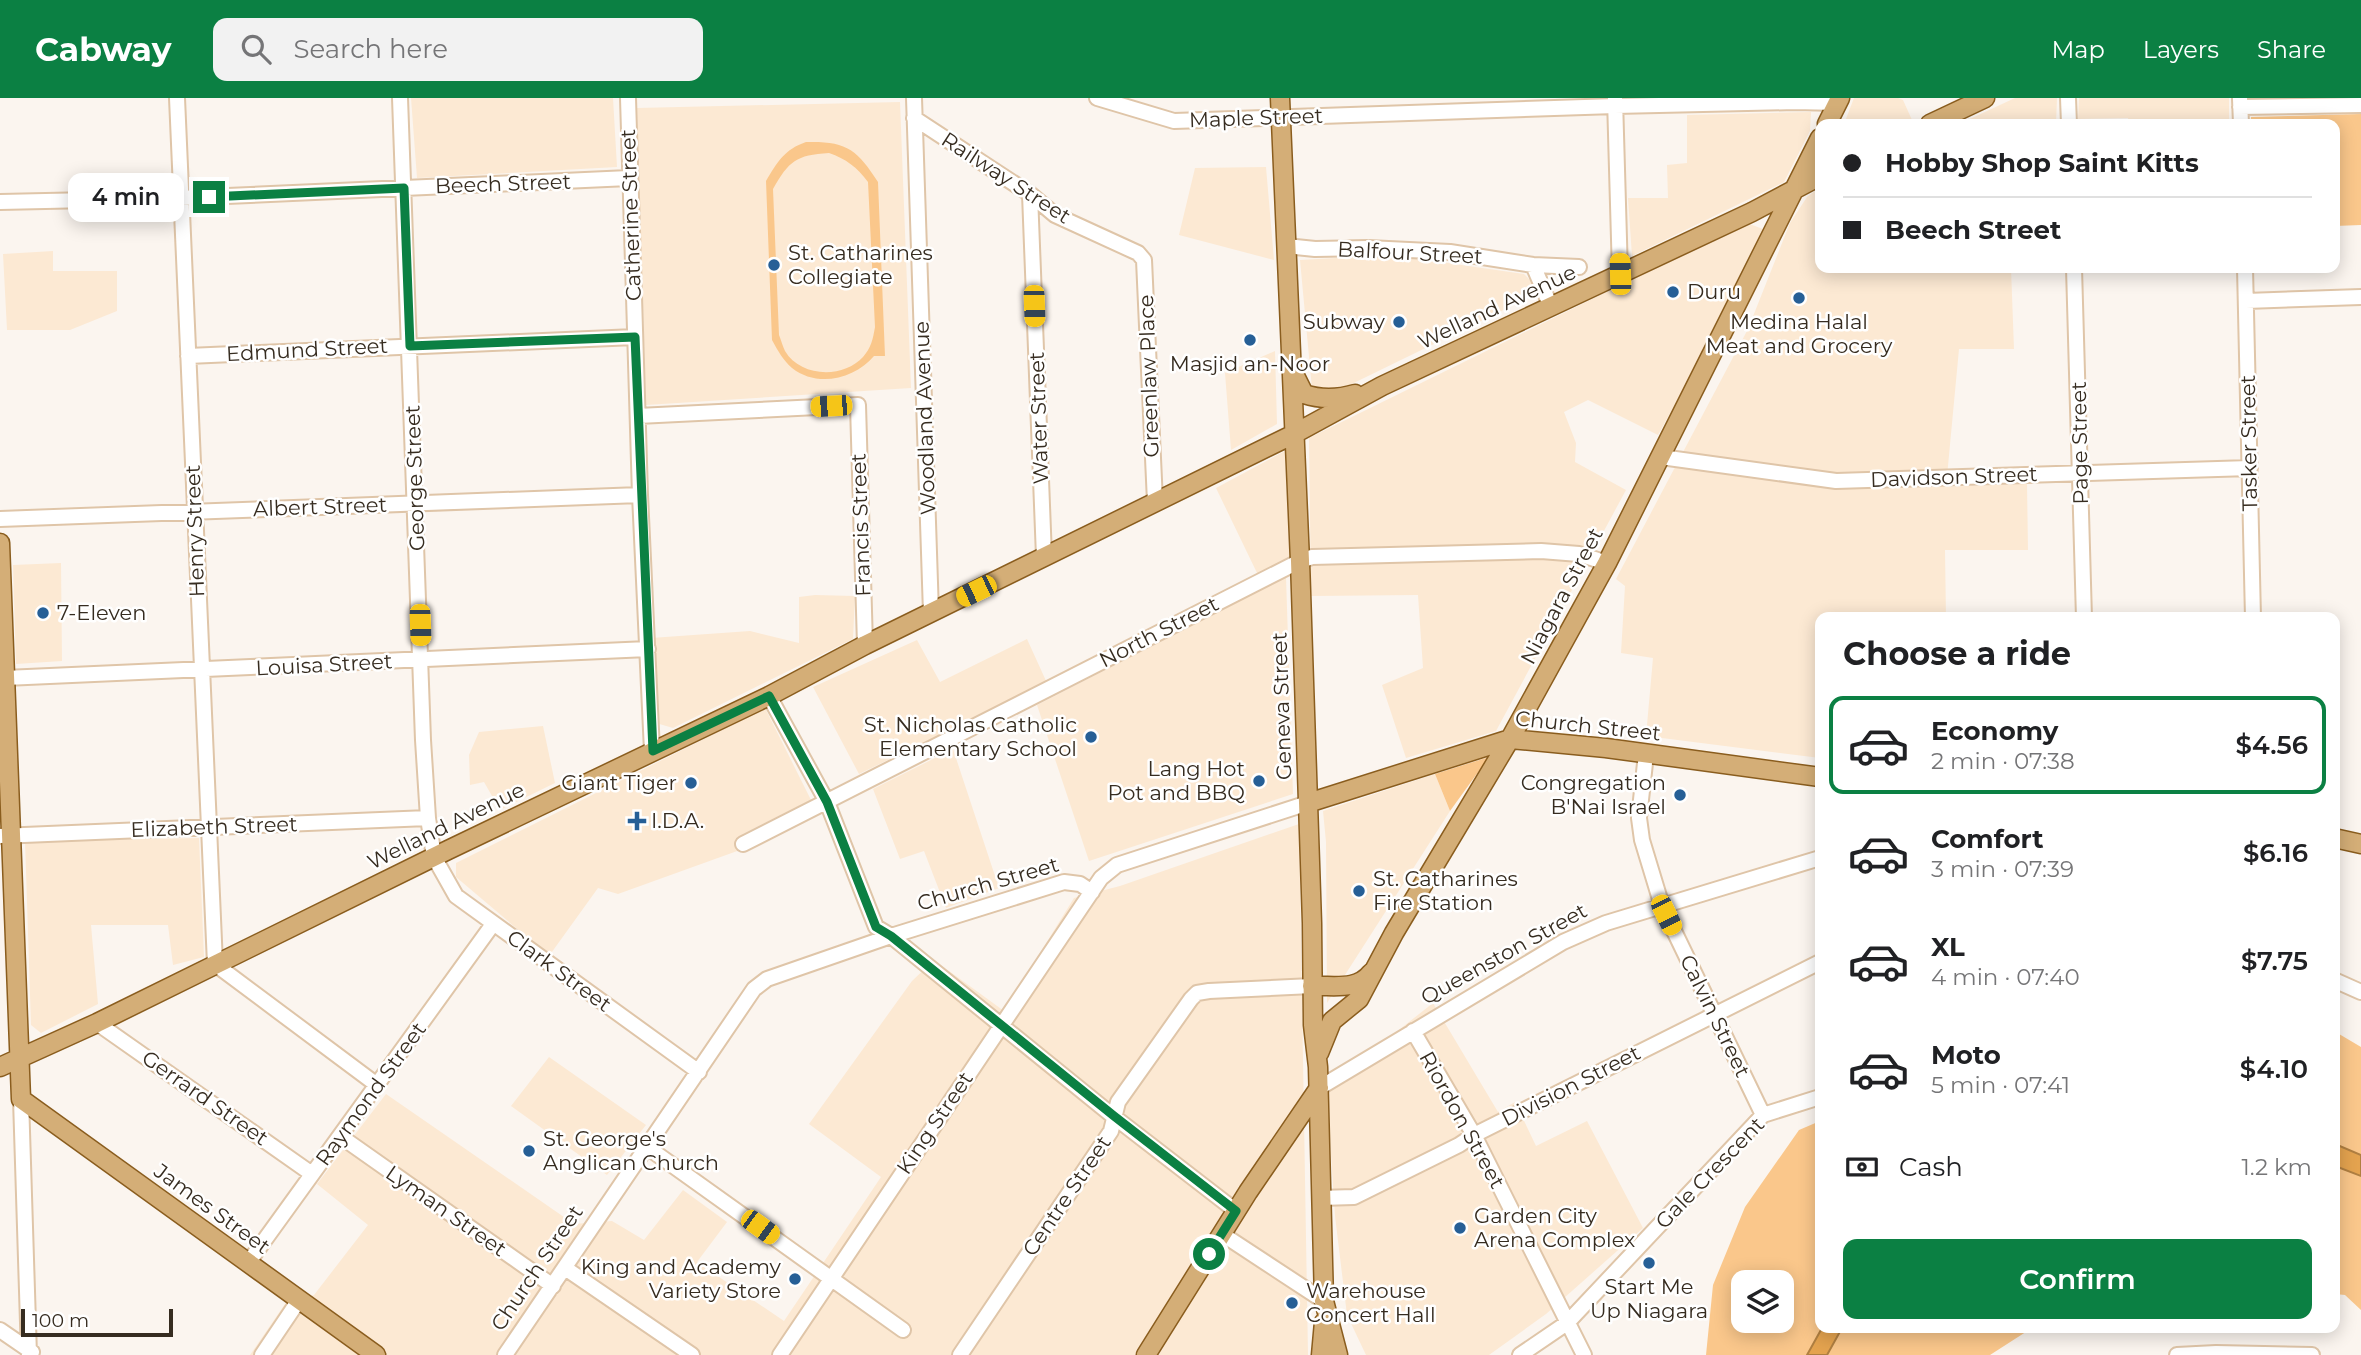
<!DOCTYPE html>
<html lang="en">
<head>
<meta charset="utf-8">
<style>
	body { margin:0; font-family:Montserrat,sans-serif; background:#f2f2f2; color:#202124; height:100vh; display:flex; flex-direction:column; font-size:26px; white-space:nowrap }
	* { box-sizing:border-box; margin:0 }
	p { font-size:23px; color:#757577 }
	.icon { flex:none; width:38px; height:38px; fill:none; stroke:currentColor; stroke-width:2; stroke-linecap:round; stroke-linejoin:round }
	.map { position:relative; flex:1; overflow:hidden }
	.drawer { position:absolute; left:1815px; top:514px; width:525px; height:721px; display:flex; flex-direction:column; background:#fff; border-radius:14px; box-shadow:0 4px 18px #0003 }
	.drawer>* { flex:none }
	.hud { position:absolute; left:1815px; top:21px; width:525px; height:154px; border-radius:14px; box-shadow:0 4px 18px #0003; display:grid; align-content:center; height:154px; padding:0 28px; background:#fff }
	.fabs { position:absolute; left:1731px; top:1172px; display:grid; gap:14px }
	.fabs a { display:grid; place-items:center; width:63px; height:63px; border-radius:14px; background:#fff; box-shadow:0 4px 18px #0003; font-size:35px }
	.scale { position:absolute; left:21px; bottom:18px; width:152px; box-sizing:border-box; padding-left:7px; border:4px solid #362c20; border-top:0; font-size:19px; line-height:24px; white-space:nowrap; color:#362c20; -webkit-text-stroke:5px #fff; paint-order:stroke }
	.end { position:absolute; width:32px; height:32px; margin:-16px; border:9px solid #0b8043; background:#fff; box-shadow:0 0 0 4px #fff }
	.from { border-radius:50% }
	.bubble { position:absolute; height:49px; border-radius:14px; background:#fff; box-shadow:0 4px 18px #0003; font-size:23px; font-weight:600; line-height:49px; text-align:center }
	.car { position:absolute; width:21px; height:42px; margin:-21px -10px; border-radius:9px; box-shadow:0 0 5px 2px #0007; background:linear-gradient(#f5c518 24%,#345 0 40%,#f5c518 0 76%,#345 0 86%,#f5c518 0) }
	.hud b { display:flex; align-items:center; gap:24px; height:66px; font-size:26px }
	.hud b+b { border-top:2px solid #e0e0e0 }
	.hud i { width:18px; height:18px; background:#202124 }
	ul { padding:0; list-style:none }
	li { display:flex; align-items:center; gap:21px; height:98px; margin:0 14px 10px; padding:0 14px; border:4px solid transparent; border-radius:14px }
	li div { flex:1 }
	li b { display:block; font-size:26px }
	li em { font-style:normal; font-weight:600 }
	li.active { border-color:#0b8043 }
	li>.icon { width:63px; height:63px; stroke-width:1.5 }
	h2 { padding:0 28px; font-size:32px; line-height:84px }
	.pay { display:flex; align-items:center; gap:18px; height:77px; padding:0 28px; font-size:26px }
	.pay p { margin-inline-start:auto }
	.action { display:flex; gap:14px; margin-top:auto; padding:14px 28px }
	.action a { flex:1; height:80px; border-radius:14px; background:#0b8043; color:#fff; font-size:28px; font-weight:600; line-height:80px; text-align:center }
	header { display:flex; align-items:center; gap:42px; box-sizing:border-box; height:98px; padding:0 35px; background:#0b8043; color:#fff }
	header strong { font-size:33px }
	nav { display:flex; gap:38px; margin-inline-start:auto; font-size:24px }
	.search { width:490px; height:63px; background:#f2f2f2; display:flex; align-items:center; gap:18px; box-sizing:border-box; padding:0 24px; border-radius:14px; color:#757577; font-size:26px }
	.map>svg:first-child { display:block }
	.built { fill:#fce9d3 }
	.green { fill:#fac78b; fill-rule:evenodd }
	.water { fill:#e4a34f; stroke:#b07f41; stroke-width:2 }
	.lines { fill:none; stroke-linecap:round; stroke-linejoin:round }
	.minor-casing { stroke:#dfc5a8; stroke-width:18 }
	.major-casing { stroke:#8a5d1e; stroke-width:21 }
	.minor { stroke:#fff; stroke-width:14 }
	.major { stroke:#d4ae77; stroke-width:18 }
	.route { stroke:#0b8043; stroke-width:9 }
	.poi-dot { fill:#265f96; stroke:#fff; stroke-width:2.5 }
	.labels { text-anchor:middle; stroke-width:5; stroke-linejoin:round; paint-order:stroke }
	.street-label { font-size:21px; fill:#362c20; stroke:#fff }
	.poi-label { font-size:21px; fill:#362c20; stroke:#fff; text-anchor:start }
</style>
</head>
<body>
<header>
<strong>Cabway</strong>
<div class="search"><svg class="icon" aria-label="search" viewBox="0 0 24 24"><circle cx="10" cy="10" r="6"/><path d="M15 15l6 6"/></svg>Search here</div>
<nav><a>Map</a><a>Layers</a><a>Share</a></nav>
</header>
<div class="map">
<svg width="2361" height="1257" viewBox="0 0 2361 1257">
	<rect width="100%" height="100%" fill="#fbf5ef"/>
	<!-- built -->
	<path class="built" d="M411 0H613L617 69 417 80Z
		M1854 0H1898L1903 2 1912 22 1903 26H1844Z
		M2015 0H2057L2056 26H1959Z
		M2079 0H2229V26H2129L2128 20 2078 21Z
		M900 4 911 290 646 307 637 10Z
		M1811 14 1810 33 1784 84 1632 158 1628 100H1668L1667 67 1687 65V17Z
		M1266 69 1274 162 1179 137 1195 70Z
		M1820 89V170H2011L2014 251H1959L1946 389 2027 385 2028 452H1945L1946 520H1820V660L1646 638 1653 560 1621 555 1625 488 1616 481 1748 231 1790 125 1807 99Z
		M1747 125 1763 131 1691 278 1658 337 1588 302 1564 314 1576 345 1575 364 1626 392 1496 633 1406 660 1382 587 1423 570 1418 497 1311 498 1309 340Z
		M53 153V173H117V213L70 232H7L3 156Z
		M1392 157 1524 176 1532 184 1535 192 1532 198 1323 300 1312 291 1300 162Z
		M1275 253 1277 326 1231 352 1225 275Z
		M1285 353 1290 463 1258 477 1216 390Z
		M61 465 62 563 16 566 13 467Z
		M1286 479 1293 696 1089 763 1037 607Z
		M815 497 855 498 853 541 673 630 656 625 651 540 750 533 799 545V499Z
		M1027 541 1047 585 859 676 813 589 917 542 940 584Z
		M762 612H766L811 702 743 736 740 752 618 796 598 790 549 858 456 779V765Z
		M543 628 555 685 500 712 484 684 470 687 469 657 479 634Z
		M953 651 999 790 946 810 924 753 900 761 873 691Z
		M1435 676 1450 713 1327 905 1326 744 1323 713Z
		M1299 726 1308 1257H250L285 1206 314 1197 368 1127 317 1086 386 996 574 1126 612 1123 644 1142 683 1092 727 1124 697 1164 784 1223 881 1079 809 1026 912 883 934 862 1004 913 1074 800 1120 788Z
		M199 740 204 859 173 867 168 827H91L98 906 41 935 31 927 25 743Z
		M1433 905 1498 1014 1515 1004 1536 1048 1587 1023 1643 1130 1546 1216 1489 1257H1366L1347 1217 1335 1118 1327 995 1371 954Z
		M549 959 646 1027 607 1077 511 1008Z"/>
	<!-- green -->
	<path class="green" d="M2361 16V127L2335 128 2334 26H2251V19Z
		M806 44C846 43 857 51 878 84L885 258H874C855 281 817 290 792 270 783 262 778 253 772 242L766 83C777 64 785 51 806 44ZM829 55C846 61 857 69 868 84L875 229C873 241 871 250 863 259 843 281 800 279 785 253 783 249 781 242 779 237L773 91C789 63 796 57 829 55Z
		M1489 659 1450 713 1435 676Z
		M2334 933 2361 949V1212L2345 1197 2335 1196Z
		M1820 1023V1230H2032L1990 1257H1706L1713 1187 1745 1109 1799 1032ZM1743 1185H1782V1223H1743Z"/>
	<!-- water -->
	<path class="water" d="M2335 1046 2361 1057V1078L2335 1068Z
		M1822 1230H1842L1827 1257H1807Z"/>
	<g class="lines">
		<defs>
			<path id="minor" d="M177 0 215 866 377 987
				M400 0 423 642 428 720 434 759 456 798 699 974
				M628 0 640 397 652 653
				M914 0 931 515
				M1097 0 1174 23 1615 8 1795 4 1838 5
				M2068 0 2069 26
				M1615 1 1620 176
				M2240 1 2241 26
				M2240 9 2361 7
				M914 20 1030 96 1055 117 1138 155 1144 162 1155 404
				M1030 96 1044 459
				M0 104 181 100 629 80
				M1286 148 1315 151 1368 150 1450 154 1533 167 1579 169
				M1533 167 1551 209
				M2074 170 2084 520
				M2245 170 2253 520
				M2246 203 2361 199
				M188 258 635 239
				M638 318 858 307 865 547
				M1661 359 1836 383 2250 370
				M0 421 640 397
				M0 582 5 580 648 551
				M769 598 827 704 876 829 891 838 1113 1018 1236 1113
				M1646 656 1639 720 1642 742 1662 808 1763 1017
				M0 738 428 720
				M743 746 1300 463 1312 459 1541 453 1579 456 1607 465
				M2334 882 2361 894
				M97 925 312 1076
				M1413 933 1474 1037 1584 1257
				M1319 990 1563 844 1606 825 1820 760
				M21 1001 29 1257
				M340 1038 553 1188
				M647 1049 903 1232
				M1320 1100 1354 1099 1459 1047 1474 1037 1820 864
				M1222 1136 1324 1203
				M248 1165 493 826
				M565 1170 692 1257
				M0 1232 32 1254
				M262 1257 299 1202
				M505 1257 754 891 767 881 891 838 1064 784 1080 786 1092 794
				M780 1257 1082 808 1101 780 1117 767 1308 705
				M960 1257 1111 1033 1118 1004 1191 901 1197 895 1209 893 1312 888
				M1520 1257 1567 1225 1763 1017 1820 999
				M2177 1257 2216 1255 2312 1257"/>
			<path id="major" d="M1280 0 1300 463 1312 825 1313 927 1318 969 1324 1203 1338 1257
				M1827 26 1840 0
				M1930 26 1985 0
				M1293 274 1304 296C1322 302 1338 301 1355 296
				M0 445 21 1001 376 1257
				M1308 705 1510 641 1606 650 1820 679
				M2334 740 2361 746
				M1312 888C1334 887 1357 893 1371 875
				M1319 955 1332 923 1359 901 1394 835 1510 641 1607 465 1820 40
				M0 969 97 925 448 752 769 598 865 547 1294 336 1382 288 1752 114 1820 78
				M1146 1257 1248 1094 1319 990
				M1321 1257 1324 1224"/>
		</defs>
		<!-- minor casing -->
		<use href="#minor" class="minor-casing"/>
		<!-- major casing -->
		<use href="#major" class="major-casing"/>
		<!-- minor -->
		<use href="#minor" class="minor"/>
		<!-- major -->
		<use href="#major" class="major"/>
	</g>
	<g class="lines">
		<!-- route -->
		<path class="route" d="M209 99 404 90 410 248 635 239 653 653 769 598 827 704 876 829 891 838 1114 1018 1236 1113 1209 1156"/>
	</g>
	<!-- markers -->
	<g class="poi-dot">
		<circle cx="774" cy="167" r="7"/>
		<circle cx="1673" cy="194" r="7"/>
		<circle cx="1799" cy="200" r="7"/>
		<circle cx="1399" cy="224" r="7"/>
		<circle cx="1250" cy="242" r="7"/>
		<circle cx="43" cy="515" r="7"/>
		<circle cx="1091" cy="639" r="7"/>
		<circle cx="1259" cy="683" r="7"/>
		<circle cx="691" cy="685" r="7"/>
		<circle cx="1680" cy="697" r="7"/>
		<path d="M633.5 712.5h7v7h7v7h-7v7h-7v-7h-7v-7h7z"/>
		<circle cx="1359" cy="793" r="7"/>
		<circle cx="529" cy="1053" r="7"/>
		<circle cx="1460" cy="1130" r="7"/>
		<circle cx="1649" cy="1165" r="7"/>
		<circle cx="795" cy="1181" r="7"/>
		<circle cx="1292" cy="1205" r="7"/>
	</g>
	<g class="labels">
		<!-- street labels -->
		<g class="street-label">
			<text transform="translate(1256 20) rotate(-2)" y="7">Maple Street</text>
			<text transform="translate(1006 80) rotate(33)" y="7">Railway Street</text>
			<text transform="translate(503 86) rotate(-2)" y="7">Beech Street</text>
			<text transform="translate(631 117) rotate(-92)" y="7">Catherine Street</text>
			<text transform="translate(1410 155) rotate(3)" y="7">Balfour Street</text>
			<text transform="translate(1497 209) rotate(-25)" y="7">Welland Avenue</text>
			<text transform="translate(307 252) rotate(-3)" y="7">Edmund Street</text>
			<text transform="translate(1149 278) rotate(-92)" y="7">Greenlaw Place</text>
			<text transform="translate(925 320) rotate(-92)" y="7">Woodland Avenue</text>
			<text transform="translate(1039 320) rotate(-92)" y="7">Water Street</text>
			<text transform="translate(2080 345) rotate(-91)" y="7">Page Street</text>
			<text transform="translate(2249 345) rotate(-91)" y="7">Tasker Street</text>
			<text transform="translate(1954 379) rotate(-2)" y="7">Davidson Street</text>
			<text transform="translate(415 380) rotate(-92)" y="7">George Street</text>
			<text transform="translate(320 409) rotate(-2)" y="7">Albert Street</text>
			<text transform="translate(861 427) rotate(-92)" y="7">Francis Street</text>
			<text transform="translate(195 433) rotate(-92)" y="7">Henry Street</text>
			<text transform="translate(1562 498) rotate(-62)" y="7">Niagara Street</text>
			<text transform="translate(1159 534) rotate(-27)" y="7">North Street</text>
			<text transform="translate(324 567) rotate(-3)" y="7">Louisa Street</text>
			<text transform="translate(1282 608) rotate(-92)" y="7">Geneva Street</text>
			<text transform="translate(1588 628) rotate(6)" y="7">Church Street</text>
			<text transform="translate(446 728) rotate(-26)" y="7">Welland Avenue</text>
			<text transform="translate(214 729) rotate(-2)" y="7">Elizabeth Street</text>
			<text transform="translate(988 786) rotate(-16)" y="7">Church Street</text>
			<text transform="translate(1504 856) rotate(-29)" y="7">Queenston Street</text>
			<text transform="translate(559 873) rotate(36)" y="7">Clark Street</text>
			<text transform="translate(1715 918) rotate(64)" y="7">Calvin Street</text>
			<text transform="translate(1571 988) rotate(-27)" y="7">Division Street</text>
			<text transform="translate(371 996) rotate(-54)" y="7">Raymond Street</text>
			<text transform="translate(205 1000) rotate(35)" y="7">Gerrard Street</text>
			<text transform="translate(1462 1022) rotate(61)" y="7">Riordon Street</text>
			<text transform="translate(935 1025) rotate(-56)" y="7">King Street</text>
			<text transform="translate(1710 1075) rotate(-46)" y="7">Gale Crescent</text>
			<text transform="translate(1067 1098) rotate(-56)" y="7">Centre Street</text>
			<text transform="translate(212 1111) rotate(36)" y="7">James Street</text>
			<text transform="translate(446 1113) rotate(35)" y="7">Lyman Street</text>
			<text transform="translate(537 1170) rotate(-56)" y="7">Church Street</text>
		</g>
		<!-- poi labels -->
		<g class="poi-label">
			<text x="788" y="162">St. Catharines<tspan x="788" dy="24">Collegiate</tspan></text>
			<text x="1687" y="201">Duru</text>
			<text x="1385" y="231" text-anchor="end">Subway</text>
			<text x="1799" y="231" text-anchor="middle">Medina Halal<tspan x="1799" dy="24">Meat and Grocery</tspan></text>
			<text x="1250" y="273" text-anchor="middle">Masjid an-Noor</text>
			<text x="57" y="522">7-Eleven</text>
			<text x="1077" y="634" text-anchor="end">St. Nicholas Catholic<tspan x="1077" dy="24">Elementary School</tspan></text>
			<text x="1245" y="678" text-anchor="end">Lang Hot<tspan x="1245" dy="24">Pot and BBQ</tspan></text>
			<text x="677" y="692" text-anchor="end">Giant Tiger</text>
			<text x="1666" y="692" text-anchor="end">Congregation<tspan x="1666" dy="24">B'Nai Israel</tspan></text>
			<text x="651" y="730">I.D.A.</text>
			<text x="1373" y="788">St. Catharines<tspan x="1373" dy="24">Fire Station</tspan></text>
			<text x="543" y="1048">St. George's<tspan x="543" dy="24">Anglican Church</tspan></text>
			<text x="1474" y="1125">Garden City<tspan x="1474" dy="24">Arena Complex</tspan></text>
			<text x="781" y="1176" text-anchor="end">King and Academy<tspan x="781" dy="24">Variety Store</tspan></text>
			<text x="1649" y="1196" text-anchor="middle">Start Me<tspan x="1649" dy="24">Up Niagara</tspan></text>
			<text x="1306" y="1200">Warehouse<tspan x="1306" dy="24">Concert Hall</tspan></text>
		</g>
	</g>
</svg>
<div class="fabs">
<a><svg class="icon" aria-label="layers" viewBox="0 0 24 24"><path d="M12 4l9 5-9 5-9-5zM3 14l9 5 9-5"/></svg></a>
</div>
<div class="scale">100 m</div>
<i class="end from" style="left:1209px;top:1156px"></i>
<i class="end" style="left:209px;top:99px"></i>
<div class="bubble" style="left:68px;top:75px;width:116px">4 min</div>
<i class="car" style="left:1620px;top:176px;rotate:358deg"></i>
<i class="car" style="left:1034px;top:208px;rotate:178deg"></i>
<i class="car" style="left:831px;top:308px;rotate:267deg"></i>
<i class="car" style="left:976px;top:493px;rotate:244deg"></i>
<i class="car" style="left:420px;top:527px;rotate:178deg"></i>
<i class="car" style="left:1666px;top:817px;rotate:154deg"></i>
<i class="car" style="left:760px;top:1129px;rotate:126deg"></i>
<div class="hud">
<b><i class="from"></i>Hobby Shop Saint Kitts</b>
<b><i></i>Beech Street</b>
</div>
<section class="drawer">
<h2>Choose a ride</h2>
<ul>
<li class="active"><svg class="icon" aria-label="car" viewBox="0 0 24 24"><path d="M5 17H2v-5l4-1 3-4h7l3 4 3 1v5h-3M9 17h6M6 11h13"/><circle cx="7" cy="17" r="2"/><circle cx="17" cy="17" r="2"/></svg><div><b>Economy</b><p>2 min · 07:38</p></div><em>$4.56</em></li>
<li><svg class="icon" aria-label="car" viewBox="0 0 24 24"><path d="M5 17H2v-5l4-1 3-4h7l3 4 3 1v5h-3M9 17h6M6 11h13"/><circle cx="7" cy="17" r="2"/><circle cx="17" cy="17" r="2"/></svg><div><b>Comfort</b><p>3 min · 07:39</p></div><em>$6.16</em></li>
<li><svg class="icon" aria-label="car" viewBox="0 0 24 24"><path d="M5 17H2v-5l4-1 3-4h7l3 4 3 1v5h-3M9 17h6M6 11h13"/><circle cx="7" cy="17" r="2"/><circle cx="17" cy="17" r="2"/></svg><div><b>XL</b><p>4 min · 07:40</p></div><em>$7.75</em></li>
<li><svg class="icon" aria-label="car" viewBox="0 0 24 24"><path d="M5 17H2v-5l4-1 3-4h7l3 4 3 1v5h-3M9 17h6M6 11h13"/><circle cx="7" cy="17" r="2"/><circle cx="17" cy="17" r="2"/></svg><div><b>Moto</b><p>5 min · 07:41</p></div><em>$4.10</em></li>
</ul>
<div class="pay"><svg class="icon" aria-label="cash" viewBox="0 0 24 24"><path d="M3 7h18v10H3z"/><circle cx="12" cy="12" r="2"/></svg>Cash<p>1.2 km</p></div>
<div class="action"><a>Confirm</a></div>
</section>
</div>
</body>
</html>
